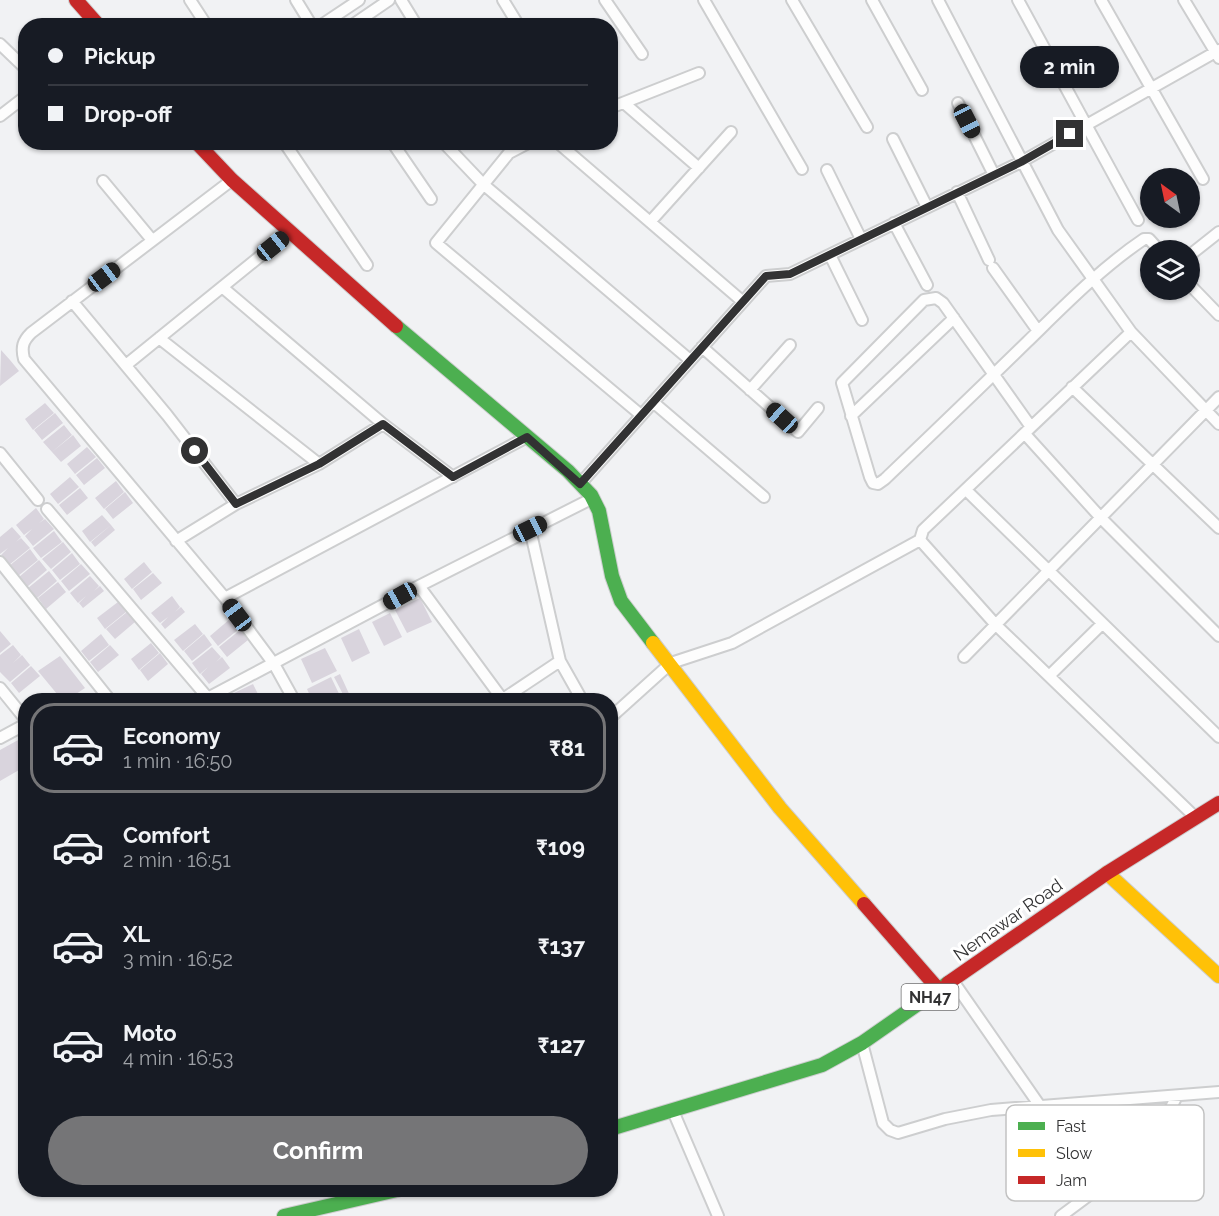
<!DOCTYPE html>
<html lang="en">
<head>
<meta charset="utf-8">
<style>
	body { margin:0; font-family:Raleway,sans-serif; background:#20242c; color:#f1f3f6; height:100vh; display:flex; flex-direction:column; font-size:22px; white-space:nowrap }
	* { box-sizing:border-box; margin:0 }
	p { font-size:20px; color:#9ea1a6 }
	.icon { flex:none; width:33px; height:33px; fill:none; stroke:currentColor; stroke-width:2; stroke-linecap:round; stroke-linejoin:round }
	.map { position:relative; flex:1; overflow:hidden }
	.sheet { position:absolute; left:18px; top:693px; width:600px; height:504px; display:flex; flex-direction:column; background:#171b24; border-radius:24px; box-shadow:0 2px 4px #0004 }
	.sheet>* { flex:none }
	.hud { position:absolute; left:18px; top:18px; width:600px; height:132px; border-radius:24px; box-shadow:0 2px 4px #0004; display:grid; align-content:center; height:132px; padding:0 30px; background:#171b24 }
	.needle { width:39px; rotate:327deg }
	.fabs { position:absolute; left:1140px; top:168px; display:grid; gap:12px }
	.fabs a { display:grid; place-items:center; width:60px; height:60px; border-radius:50%; background:#171b24; box-shadow:0 2px 4px #0004; font-size:30px }
	.end { position:absolute; width:27px; height:27px; margin:-14px; border:8px solid #323233; background:#fff; box-shadow:0 0 0 3px #fff }
	.from { border-radius:50% }
	.bubble { position:absolute; height:42px; border-radius:21px; background:#171b24; box-shadow:0 2px 4px #0004; font-size:20px; font-weight:700; line-height:42px; text-align:center }
	.car { position:absolute; width:18px; height:36px; margin:-18px -9px; border-radius:8px; box-shadow:0 0 4px 2px #0007; background:linear-gradient(#222 24%,#8ab4d8 0 40%,#222 0 76%,#8ab4d8 0 86%,#222 0) }
	.hud b { display:flex; align-items:center; gap:21px; height:57px; font-size:22px }
	.hud b+b { border-top:2px solid #363941 }
	.hud i { width:15px; height:15px; background:#f1f3f6 }
	ul { padding:10px 0 0; list-style:none }
	li { display:flex; align-items:center; gap:18px; height:90px; margin:0 12px 9px; padding:0 18px; border:3px solid transparent; border-radius:24px }
	li div { flex:1 }
	li b { display:block; font-size:22px }
	li em { font-style:normal; font-weight:700 }
	li.current { border-color:#757577 }
	li>.icon { width:54px; height:54px; stroke-width:1.5 }
	.cta { display:flex; gap:12px; margin-top:auto; padding:12px 30px }
	.cta a { flex:1; height:69px; border-radius:36px; background:#757577; color:#fff; font-size:24px; font-weight:700; line-height:69px; text-align:center }
	.map>svg:first-child { display:block }
	.building { fill:#d9d4dd }
	.lines { fill:none; stroke-linecap:round; stroke-linejoin:round }
	.street-casing { stroke:#cdcecf; stroke-width:14 }
	.fast-casing { stroke:#cdcecf; stroke-width:16 }
	.slow-casing { stroke:#cdcecf; stroke-width:16 }
	.jam-casing { stroke:#cdcecf; stroke-width:16 }
	.street { stroke:#fdfdfd; stroke-width:10 }
	.fast { stroke:#4caf50; stroke-width:14 }
	.slow { stroke:#ffc107; stroke-width:14 }
	.jam { stroke:#c62828; stroke-width:14 }
	.route { stroke:#323233; stroke-width:8 }
	.labels { text-anchor:middle; stroke-width:6; stroke-linejoin:round; paint-order:stroke }
	.shield { fill:#fff; stroke:#707070; stroke-width:1.5 }
	.shield-label { font-size:16px; font-weight:bold; fill:#323233 }
	.street-label { font-size:18px; fill:#323233; stroke:#fff }
	.key { fill:#fff; stroke:#c2c2c2; stroke-width:1.5 }
	.key-label { font-size:16px; fill:#323233 }
</style>
</head>
<body>
<div class="map">
<svg width="1219" height="1216" viewBox="0 0 1219 1216">
	<rect width="100%" height="100%" fill="#f1f2f4"/>
	<!-- building -->
	<path class="building" d="M1 350 10 360 4 365 10 360 19 371 0 386Z
		M45 403 54 413 33 430 25 419Z
		M55 413 63 423 42 440 34 430Z
		M64 425 72 435 52 452 43 442Z
		M73 435 81 446 61 462 52 452Z
		M87 447 96 457 75 474 67 464Z
		M97 458 105 468 84 485 76 475Z
		M70 477 79 487 58 504 50 494Z
		M116 481 124 492 104 509 95 498Z
		M80 488 88 498 67 515 59 505Z
		M125 492 133 503 113 519 105 509Z
		M36 508 44 519 39 523 45 519 54 529 33 546 25 536 32 529 24 535 16 525Z
		M102 515 111 525 90 542 82 531Z
		M111 525 115 530 95 547 91 542Z
		M12 527 21 537 16 542 21 538 30 548 9 565 1 555 8 548 0 554V537Z
		M54 531 62 542 41 558 33 548Z
		M63 542 71 552 51 569 42 559Z
		M30 549 38 560 18 576 9 566Z
		M72 553 80 564 60 580 52 570Z
		M39 560 47 570 27 587 19 577Z
		M144 562 152 572 132 589 124 579Z
		M81 564 90 574 69 591 61 581Z
		M49 571 57 581 37 598 28 588Z
		M153 573 162 583 141 600 133 589Z
		M90 576 99 586 94 591 100 586 104 591 83 608 79 603 86 596 78 603 70 593Z
		M58 582 66 592 46 609 38 598Z
		M172 596 180 607 175 612 181 607 185 612 165 629 161 624 168 617 160 623 151 613Z
		M420 598 432 622 407 633 395 610Z
		M118 602 126 612 105 629 97 618Z
		M127 612 135 622 115 639 106 629Z
		M390 613 402 637 384 646 372 622Z
		M230 619 239 629 218 646 210 636Z
		M195 624 203 634 183 651 174 640Z
		M359 629 370 653 352 662 341 638Z
		M240 630 248 640 227 657 219 647Z
		M0 631 11 644 0 653Z
		M101 634 109 645 89 661 81 651Z
		M204 634 212 645 192 661 184 651Z
		M151 643 159 653 139 670 131 659Z
		M13 645 21 655 13 663 22 655 30 665 10 682 0 672V655Z
		M110 645 119 655 98 672 90 662Z
		M212 647 221 657 216 662 222 657 230 668 209 684 201 674 208 667 200 674 192 663Z
		M325 648 337 671 312 683 301 659Z
		M160 653 168 664 148 681 140 670Z
		M60 656 85 688 67 700H62L38 671Z
		M31 666 40 676 19 693 11 683Z
		M340 674 351 698 346 700 334 677Z
		M331 677 342 700H312L307 689Z
		M253 684 261 700H238L234 693Z
		M234 695 237 700H222L228 698Z
		M20 739 26 748V766L0 781V750Z"/>
	<g class="lines">
		<defs>
			<path id="street" d="M190 0 207 26
				M296 0 312 26
				M401 0 417 26
				M503 0 519 26
				M605 0 642 54
				M704 0 802 169
				M792 0 867 127
				M872 0 922 90
				M938 0 1058 230 1131 332 1219 424
				M1018 0 1138 220
				M1101 0 1203 179
				M1184 0 1219 58
				M320 26 359 0
				M351 26 389 0
				M0 44 26 69
				M624 103 699 168
				M958 103 994 175
				M610 108 699 73
				M0 116 26 96
				M893 139 927 207
				M284 142 367 265
				M392 142 431 199
				M530 142 509 153 436 243 641 415
				M557 142 742 301
				M444 143 483 184 690 360
				M827 170 861 239
				M232 180 31 333C23 341 21 347 24 359L225 598 274 664 294 700
				M103 181 152 240
				M957 192 989 260
				M650 222 731 132
				M894 223 927 285
				M830 255 862 320
				M1190 255 1219 232
				M993 268 1038 331
				M1190 285 1219 315
				M222 287 383 424 453 477
				M72 301 167 415 236 504
				M1131 332 923 530 920 540 996 625 1195 817
				M159 338 319 464
				M702 347 798 432 818 408
				M126 365 290 232
				M1072 387 1219 528
				M750 390 790 345
				M653 402 764 497
				M851 416 954 318
				M1031 427 943 303 936 298 924 300 842 383 870 477 873 483 878 484 885 479C933 433 980 388 1027 342 1064 306 1101 268 1144 239H1149L1159 250
				M1025 434 1101 518 1219 636
				M0 453 38 500
				M580 484 766 276 790 274 1021 162 1219 50
				M966 490 1219 737
				M47 509 208 698
				M530 529 560 661 582 700
				M176 541 236 504 319 464 383 424
				M0 562 110 700
				M419 586 503 700
				M225 598 527 437
				M964 657 1219 397
				M1049 676 1102 624
				M0 688 26 720
				M503 699 560 661
				M204 700 419 586 593 498
				M610 718 671 663 732 643 920 540
				M0 738 26 724
				M953 981 1040 1106
				M862 1043 883 1123 890 1130 898 1133 945 1119 991 1110 1219 1092
				M673 1111 718 1216
				M1061 1216 1139 1158 1157 1134 1177 1096"/>
			<path id="fast" d="M396 326 568 471 591 495 599 511 612 576 621 601 653 643
				M610 1129 822 1065 862 1043 948 983
				M284 1216 397 1190"/>
			<path id="slow" d="M653 643 780 808 864 904
				M1107 873 1219 976"/>
			<path id="jam" d="M76 0 99 26
				M196 142 232 180 396 326
				M864 904 939 990
				M948 983 1107 873 1219 803"/>
		</defs>
		<!-- street casing -->
		<use href="#street" class="street-casing"/>
		<!-- fast casing -->
		<use href="#fast" class="fast-casing"/>
		<!-- slow casing -->
		<use href="#slow" class="slow-casing"/>
		<!-- jam casing -->
		<use href="#jam" class="jam-casing"/>
		<!-- street -->
		<use href="#street" class="street"/>
		<!-- fast -->
		<use href="#fast" class="fast"/>
		<!-- slow -->
		<use href="#slow" class="slow"/>
		<!-- jam -->
		<use href="#jam" class="jam"/>
	</g>
	<g class="lines">
		<!-- route -->
		<path class="route" d="M195 451 236 504 319 464 383 424 453 477 527 437 580 484 766 276 790 274 1021 162 1070 134"/>
	</g>
	<g class="labels">
		<!-- shield labels -->
		<rect class="shield" x="901.5" y="984" width="57" height="26" rx="4.5"/>
		<g class="shield-label">
			<text x="930" y="1003">NH47</text>
		</g>
		<!-- street labels -->
		<g class="street-label">
			<text transform="translate(1008 920) rotate(-35)" y="6">Nemawar Road</text>
		</g>
	</g>
	<!-- legend -->
	<rect x="1006" y="1105" width="198" height="96" rx="9" class="key"/>
	<rect x="1018" y="1122" width="27" height="8" fill="#4caf50"/>
	<rect x="1018" y="1149" width="27" height="8" fill="#ffc107"/>
	<rect x="1018" y="1176" width="27" height="8" fill="#c62828"/>
	<g class="key-label">
		<text x="1056" y="1132">Fast</text>
		<text x="1056" y="1159">Slow</text>
		<text x="1056" y="1186">Jam</text>
	</g>
</svg>
<div class="fabs">
<a><svg class="needle" viewBox="-14 -14 28 28"><path d="M0-13l5 13h-10z" fill="#e53935"/><path d="M0 13l5-13h-10z" fill="#9ea1a6"/></svg></a>
<a><svg class="icon" aria-label="layers" viewBox="0 0 24 24"><path d="M12 4l9 5-9 5-9-5zM3 14l9 5 9-5"/></svg></a>
</div>
<i class="end from" style="left:195px;top:451px"></i>
<i class="end" style="left:1070px;top:134px"></i>
<div class="bubble" style="left:1020px;top:46px;width:99px">2 min</div>
<i class="car" style="left:967px;top:121px;rotate:153deg"></i>
<i class="car" style="left:273px;top:246px;rotate:51deg"></i>
<i class="car" style="left:104px;top:277px;rotate:53deg"></i>
<i class="car" style="left:782px;top:418px;rotate:312deg"></i>
<i class="car" style="left:530px;top:529px;rotate:64deg"></i>
<i class="car" style="left:400px;top:596px;rotate:241deg"></i>
<i class="car" style="left:237px;top:615px;rotate:323deg"></i>
<div class="hud">
<b><i class="from"></i>Pickup</b>
<b><i></i>Drop-off</b>
</div>
<section class="sheet">
<ul>
<li class="current"><svg class="icon" aria-label="car" viewBox="0 0 24 24"><path d="M5 17H2v-5l4-1 3-4h7l3 4 3 1v5h-3M9 17h6M6 11h13"/><circle cx="7" cy="17" r="2"/><circle cx="17" cy="17" r="2"/></svg><div><b>Economy</b><p>1 min · 16:50</p></div><em>₹81</em></li>
<li><svg class="icon" aria-label="car" viewBox="0 0 24 24"><path d="M5 17H2v-5l4-1 3-4h7l3 4 3 1v5h-3M9 17h6M6 11h13"/><circle cx="7" cy="17" r="2"/><circle cx="17" cy="17" r="2"/></svg><div><b>Comfort</b><p>2 min · 16:51</p></div><em>₹109</em></li>
<li><svg class="icon" aria-label="car" viewBox="0 0 24 24"><path d="M5 17H2v-5l4-1 3-4h7l3 4 3 1v5h-3M9 17h6M6 11h13"/><circle cx="7" cy="17" r="2"/><circle cx="17" cy="17" r="2"/></svg><div><b>XL</b><p>3 min · 16:52</p></div><em>₹137</em></li>
<li><svg class="icon" aria-label="car" viewBox="0 0 24 24"><path d="M5 17H2v-5l4-1 3-4h7l3 4 3 1v5h-3M9 17h6M6 11h13"/><circle cx="7" cy="17" r="2"/><circle cx="17" cy="17" r="2"/></svg><div><b>Moto</b><p>4 min · 16:53</p></div><em>₹127</em></li>
</ul>
<div class="cta"><a>Confirm</a></div>
</section>
</div>
</body>
</html>
